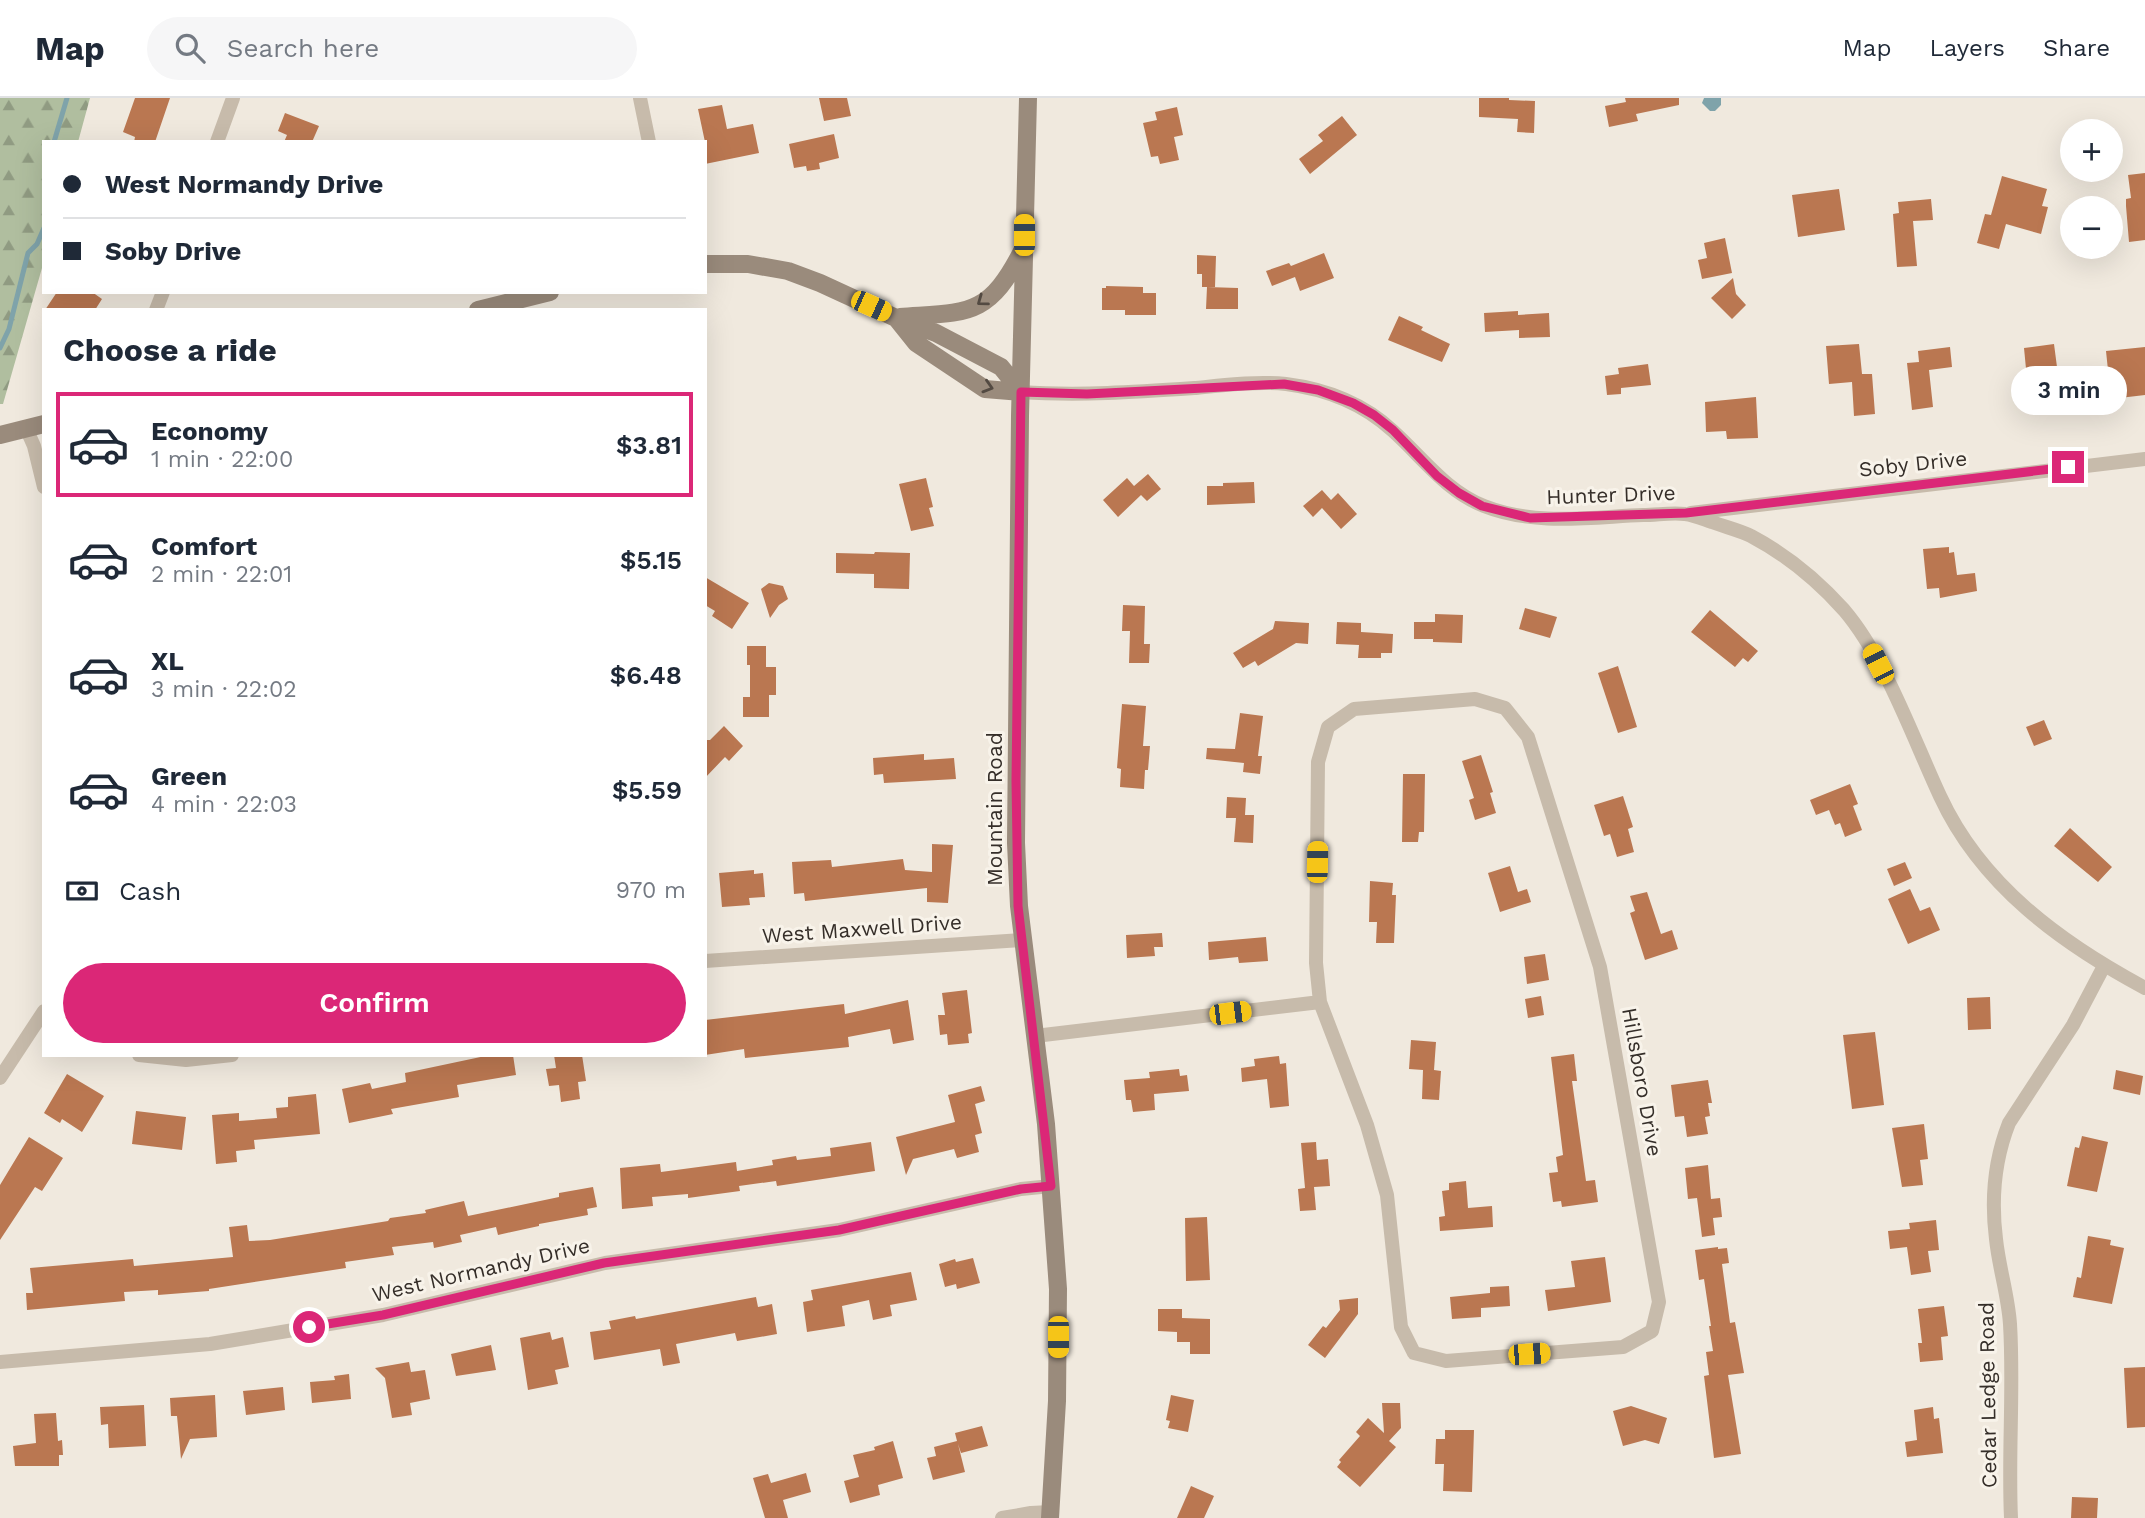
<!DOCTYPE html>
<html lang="en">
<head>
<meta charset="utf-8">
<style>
	body { margin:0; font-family:"Work Sans",sans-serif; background:#f6f6f7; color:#1f2937; height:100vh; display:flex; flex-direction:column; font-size:26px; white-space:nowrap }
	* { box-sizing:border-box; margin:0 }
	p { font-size:23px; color:#747a83 }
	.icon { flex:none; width:38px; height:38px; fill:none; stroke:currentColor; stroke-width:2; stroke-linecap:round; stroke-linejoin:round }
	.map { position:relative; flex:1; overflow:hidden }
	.sheet { position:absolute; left:42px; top:210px; width:665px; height:749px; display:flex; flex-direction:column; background:#fff; border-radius:0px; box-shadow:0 7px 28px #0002 }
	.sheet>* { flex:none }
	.banner { position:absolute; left:42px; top:42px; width:665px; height:154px; border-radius:0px; box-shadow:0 7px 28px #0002; display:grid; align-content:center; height:154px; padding:0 21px; background:#fff }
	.tools { position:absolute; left:2060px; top:21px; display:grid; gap:14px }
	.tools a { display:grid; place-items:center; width:63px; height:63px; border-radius:50%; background:#fff; box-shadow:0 7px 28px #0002; font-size:35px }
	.end { position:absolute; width:32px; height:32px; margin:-16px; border:9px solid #db2777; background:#fff; box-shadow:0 0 0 4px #fff }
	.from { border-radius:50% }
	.bubble { position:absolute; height:49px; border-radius:24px; background:#fff; box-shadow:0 7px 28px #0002; font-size:23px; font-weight:600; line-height:49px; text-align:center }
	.car { position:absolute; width:21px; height:42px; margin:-21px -10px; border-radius:9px; box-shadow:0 0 5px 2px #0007; background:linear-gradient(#f5c518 24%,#345 0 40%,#f5c518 0 76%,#345 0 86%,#f5c518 0) }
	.banner b { display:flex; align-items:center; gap:24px; height:66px; font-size:26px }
	.banner b+b { border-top:2px solid #e0e1e3 }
	.banner i { width:18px; height:18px; background:#1f2937 }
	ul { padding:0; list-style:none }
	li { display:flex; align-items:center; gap:21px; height:105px; margin:0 14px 10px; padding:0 7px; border:4px solid transparent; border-radius:0px }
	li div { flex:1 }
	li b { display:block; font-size:26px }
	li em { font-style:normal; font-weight:600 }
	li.active { border-color:#db2777 }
	li>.icon { width:63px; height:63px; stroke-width:1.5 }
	h2 { padding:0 21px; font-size:32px; line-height:84px }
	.pay { display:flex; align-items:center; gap:18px; height:77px; padding:0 21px; font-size:26px }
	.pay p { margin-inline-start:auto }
	.primary-button { display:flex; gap:14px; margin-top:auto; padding:14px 21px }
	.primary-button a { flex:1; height:80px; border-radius:42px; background:#db2777; color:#fff; font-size:28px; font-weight:600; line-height:80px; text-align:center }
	header { display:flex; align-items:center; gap:42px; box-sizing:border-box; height:98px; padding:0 35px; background:#fff; border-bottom:2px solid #e0e1e3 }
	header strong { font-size:33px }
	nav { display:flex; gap:38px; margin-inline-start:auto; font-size:24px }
	.search { width:490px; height:63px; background:#f6f6f7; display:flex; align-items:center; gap:18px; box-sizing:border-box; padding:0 24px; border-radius:38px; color:#747a83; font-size:26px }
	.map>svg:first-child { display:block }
	.forest { fill:url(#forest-firs) }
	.water { fill:#7fa3aa }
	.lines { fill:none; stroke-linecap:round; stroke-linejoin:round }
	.stream { stroke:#7fa3aa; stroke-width:5 }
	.building { fill:#ba7751 }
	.street { stroke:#c7bbab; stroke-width:14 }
	.secondary { stroke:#9a8b7c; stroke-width:18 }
	.oneway { stroke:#534a42 }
	.route { stroke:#db2777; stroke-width:9 }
	.labels { text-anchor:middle; stroke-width:6; stroke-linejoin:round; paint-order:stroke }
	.street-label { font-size:21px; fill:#352e29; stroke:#f8f3ea }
</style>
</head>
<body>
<header>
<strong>Map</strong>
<div class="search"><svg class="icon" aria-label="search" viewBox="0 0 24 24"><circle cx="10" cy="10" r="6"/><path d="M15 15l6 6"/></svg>Search here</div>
<nav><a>Map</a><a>Layers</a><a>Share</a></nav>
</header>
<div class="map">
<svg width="2145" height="1420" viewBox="0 0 2145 1420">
	<defs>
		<pattern id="forest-firs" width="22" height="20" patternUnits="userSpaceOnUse" patternTransform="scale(1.75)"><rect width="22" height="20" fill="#b0be9f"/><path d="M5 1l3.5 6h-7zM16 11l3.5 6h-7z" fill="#909b82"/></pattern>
	</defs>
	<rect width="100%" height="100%" fill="#f0e9de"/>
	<!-- forest -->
	<path class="forest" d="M0 0H90L78 44H44V163L3 306H0Z"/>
	<!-- water -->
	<path class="water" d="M1704 0H1721V7L1715 13H1710L1702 5Z"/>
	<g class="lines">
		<!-- stream -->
		<path class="stream" d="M54 44 67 0
			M0 250 9 231 28 155 37 146 44 130"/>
	</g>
	<!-- building -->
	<path class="building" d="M135 0H170L155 44H134L135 39 123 34Z
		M819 0H847L851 18 824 23Z
		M1479 0H1509V2L1535 3 1534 35 1517 34 1518 21 1479 19Z
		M1625 0H1679V7L1636 16 1638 23 1609 29 1605 8 1626 4Z
		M722 7 727 31 753 26 759 55 705 66V44L698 11Z
		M1177 9 1183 37 1174 39 1179 62 1160 66 1158 58 1151 59 1143 25 1157 22 1155 14Z
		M285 15 319 28 312 44H284L287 37 278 33Z
		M1342 18 1357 37 1310 76 1299 61 1323 43 1318 37Z
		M834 36 839 60 819 65 820 71 807 73 806 68 794 70 789 46Z
		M2145 75V142L2129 144 2126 108V101L2131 100 2128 77Z
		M2002 78 2047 91 2042 108 2048 109 2041 136 2006 126 1999 151 1977 145 1985 116 1991 117Z
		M1839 91 1845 132 1798 139 1792 97Z
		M1931 101 1933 122 1913 123 1917 168 1897 169 1893 116 1899 115 1898 104Z
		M1725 140 1732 175 1702 181 1698 162 1707 160 1704 145Z
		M1324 155 1334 180 1300 193 1295 179 1272 188 1266 173 1289 165 1291 168Z
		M1197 157 1216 158 1215 189H1202V176H1197Z
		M1733 180 1736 196 1746 207 1732 221 1711 200Z
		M1106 188 1143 189V195H1156V217H1125V212H1102V190H1106Z
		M1207 189 1238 190V211H1206Z
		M57 194H92L102 201 95 212H45Z
		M1518 213V217L1549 215 1550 239 1519 240V232L1485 234 1484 215Z
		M1399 218 1423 229 1421 232 1450 246 1442 264 1388 242Z
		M1859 246 1862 276H1872L1875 316 1854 318 1852 284 1829 286 1826 248Z
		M2054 246 2057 269 2049 270 2054 307 2037 309 2033 280 2027 281 2024 250Z
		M1950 249 1952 269 1929 272 1933 309 1912 312 1907 265 1919 264 1918 253Z
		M2145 249V297L2111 301 2106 253Z
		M1648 266 1651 287 1621 290V296L1607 297 1605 278 1619 276 1618 270Z
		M1756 299 1758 340 1727 341 1726 333 1706 334 1705 304Z
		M1148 376 1161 391 1147 403 1141 397 1118 419 1103 402 1127 380 1134 388Z
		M926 380 933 409 929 410 934 428 911 433 899 386Z
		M1254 384 1255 405 1207 407V388H1223V385Z
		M1322 392 1331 402 1338 395 1357 416 1341 431 1322 410 1313 419 1303 408Z
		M1949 449V455L1954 454 1957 477 1975 475 1977 493 1940 500 1939 490 1927 491 1923 451Z
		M875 454 910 455 909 491 874 490V476L836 475V455L874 456Z
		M705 479 749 505 732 531 712 518 715 513 705 507Z
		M769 485 783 488 788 501 779 507 770 520 761 491Z
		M1123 507 1145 508 1144 546H1150L1149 565H1129L1130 533H1122Z
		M1525 510 1557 519 1550 540 1519 531Z
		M1710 512 1758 553 1748 564 1743 560 1735 569 1691 534Z
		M1435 516 1463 517 1462 545 1433 544V541H1414V524H1435Z
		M1275 523 1309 525 1308 546 1296 545 1258 568 1255 563 1243 570 1233 555 1273 531Z
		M1337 524 1361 525V534L1393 536 1392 555H1381V560H1358L1359 547 1336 546Z
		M747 548H766V569H776V597H769V619H743V599H750V567H747Z
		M1618 568 1637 629 1618 635 1598 575Z
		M1122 606 1146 608 1143 648H1150L1148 672H1145L1144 691 1120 689 1121 671 1117 670Z
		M1240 615 1263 618 1258 658H1262L1260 676 1243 674 1244 665 1206 661 1207 650 1235 651Z
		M2044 622 2052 641 2034 648 2026 629Z
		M724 628 743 648 729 663 725 659 705 680V642H710Z
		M924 656V662L954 660 956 681 884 685 883 676 874 677 873 660Z
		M1481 657 1493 694 1490 695 1496 715 1475 722 1469 702 1474 700 1462 663Z
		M1403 676H1425L1424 734H1419L1418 744H1402Z
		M1850 686 1858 706 1853 708 1862 732 1845 739 1840 725 1835 727 1829 712 1816 717 1810 702Z
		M1623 698 1633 729 1628 731 1634 754 1617 759 1610 736 1604 738 1594 707Z
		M1227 699 1246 700 1245 717H1254L1253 745 1234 744 1236 720H1226Z
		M2070 730 2112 769 2098 784 2054 748Z
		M932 746 953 747 948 805 927 804V790L805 803 804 795 794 796 792 764 831 762 832 769 903 761 905 772 932 774Z
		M1905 764 1912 780 1894 788 1887 771Z
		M1510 768 1518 794 1527 791 1531 804 1500 814 1488 775Z
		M754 772V776L763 775 765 799 749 800 750 807 722 809 719 775Z
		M1370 783 1393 785 1392 797H1396L1394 845H1376L1377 824H1369Z
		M1910 791 1920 813 1930 809 1940 832 1908 846 1888 801Z
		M1647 794 1661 836 1672 832 1678 851 1645 862 1630 815 1635 813 1630 798Z
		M1162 835 1163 849H1154L1155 858 1127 860 1126 837Z
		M1266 839 1268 863 1239 865 1238 859 1209 862 1208 844Z
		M1545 856 1549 882 1527 886 1524 859Z
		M967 892 972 935 968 936 969 945 948 947 947 936 940 937 938 917H945L942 895Z
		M1541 898 1544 917 1528 920 1525 901Z
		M1990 899 1991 931 1968 932 1967 900Z
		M908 902 914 942 893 946 890 931 848 939 849 949 745 960 744 951 705 957V922L844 906 845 916Z
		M1875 934 1884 1007 1852 1011 1843 937Z
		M1411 942 1436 944 1434 972 1441 973 1439 1002 1422 1001 1423 972 1409 971Z
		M1574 956 1577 983H1572L1586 1083 1595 1082 1598 1104 1562 1109 1561 1103 1553 1104 1549 1075 1558 1074 1556 1059 1563 1057 1551 959Z
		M490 957H513L516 977 457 987 459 999 391 1011 393 1016 349 1025 342 991 370 985 372 991 406 984 405 975Z
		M554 957H582L586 983 578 984 580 1001 561 1004 559 987 549 988 546 971 556 970Z
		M1279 958 1280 966 1286 965 1289 1008 1270 1010 1267 981 1242 984 1241 970 1255 968 1254 961Z
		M1179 971 1180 978 1187 977 1189 993 1154 996 1155 1012 1133 1014 1131 1002H1126L1124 982 1150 980 1149 974Z
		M2116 972 2143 978 2140 997 2113 991Z
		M67 976 104 998 82 1034 62 1021 60 1025 44 1015Z
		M1708 982 1712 1005H1708L1710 1018 1705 1019 1708 1036 1687 1039 1684 1018 1675 1019 1671 987Z
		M981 988 985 1003 975 1006 982 1035 975 1037 979 1054 957 1060 954 1051 913 1061 906 1077 896 1039 955 1024 948 997Z
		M316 996 320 1036 254 1042 255 1051 236 1053 237 1064 216 1066 212 1017 239 1015V1023L277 1020 276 1010 288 1009V999Z
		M136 1013 186 1019 182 1052 132 1046Z
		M1924 1026 1928 1061 1920 1062 1923 1087 1902 1089 1892 1030Z
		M2082 1038 2108 1044 2097 1094 2067 1088 2075 1049 2079 1050Z
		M29 1039 63 1060 42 1093 35 1089 0 1142V1087Z
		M871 1044 875 1073 777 1088 776 1083 739 1088 740 1093 688 1100V1096L652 1099 653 1108 622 1111 620 1070 660 1066 661 1074 736 1064 737 1073 773 1067 772 1062 796 1058 797 1062 831 1058 830 1050Z
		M1316 1044 1317 1062 1328 1061 1330 1088 1314 1089 1316 1112 1300 1113 1298 1091 1305 1090 1301 1045Z
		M1708 1067 1711 1101 1720 1100 1722 1119 1713 1120 1715 1137 1702 1139 1697 1100 1688 1101 1685 1070Z
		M1466 1083 1468 1110 1492 1108 1493 1129 1440 1133 1439 1119 1445 1118 1442 1093 1449 1092V1085Z
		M593 1089 597 1109 587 1111 588 1117 539 1126V1128L498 1137 496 1129 460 1137 462 1144 434 1150 433 1144 392 1149 394 1157 345 1164 346 1170 209 1191V1193L158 1197V1192L124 1194 125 1203 27 1212 26 1195H33L30 1170 133 1161 134 1168 233 1159 229 1129 247 1127 249 1143 270 1142 388 1123 390 1120 426 1115 425 1112 464 1103 468 1118 559 1099V1095Z
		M1207 1119 1210 1182 1186 1183 1185 1120Z
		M1936 1122 1939 1152 1928 1153 1931 1174 1911 1177 1907 1149 1890 1151 1888 1133 1910 1131 1909 1125Z
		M2088 1138 2111 1142 2110 1147 2124 1150 2112 1206 2073 1199 2077 1179 2081 1180Z
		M1718 1149V1151L1727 1150 1729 1165 1722 1166 1730 1225 1735 1224 1744 1275 1728 1277 1741 1356 1714 1360 1704 1278 1709 1277 1706 1254 1713 1253 1709 1228H1711L1704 1181 1699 1182 1695 1152Z
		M1605 1159 1611 1204 1548 1213 1545 1192 1575 1189 1571 1163Z
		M973 1160 980 1185 957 1191 956 1186 945 1189 939 1166 955 1161 956 1164Z
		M911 1174 917 1202 890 1207 892 1218 873 1222 869 1202 842 1208 845 1228 807 1234 803 1204 813 1202 811 1192Z
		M1509 1188 1510 1208 1481 1210V1219L1452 1221 1450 1199 1490 1195V1189Z
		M756 1199 758 1209 772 1206 777 1236 737 1243 735 1235 676 1246 680 1265 663 1268 660 1251 594 1262 590 1234 611 1231 609 1223 635 1218 636 1221Z
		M1358 1200V1216L1325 1260 1308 1247 1323 1228 1326 1230 1340 1212 1339 1202Z
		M1944 1208 1948 1238 1941 1239 1943 1262 1920 1264 1918 1245H1922L1918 1211Z
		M1158 1211H1182V1220L1210 1221V1256H1190V1244H1177V1234L1158 1233Z
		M550 1234 552 1242 563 1239 569 1269 555 1272 558 1286 528 1292 520 1240Z
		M491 1247 496 1272 456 1278 451 1256Z
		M409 1264 411 1274 425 1272 430 1301 410 1305 412 1317 392 1320 385 1280 375 1270Z
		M2145 1269V1329L2127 1330 2124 1270Z
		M349 1276 351 1301 312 1305 310 1284 335 1282 334 1278Z
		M283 1289 285 1312 246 1317 243 1293Z
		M215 1297 217 1339 190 1341 181 1361 177 1318H171L170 1300Z
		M1171 1297 1194 1302 1188 1334 1168 1330 1170 1323 1166 1322Z
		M1382 1305H1400L1401 1330 1389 1343 1396 1349 1360 1389 1337 1369 1341 1364 1339 1362 1360 1338 1356 1334 1368 1320 1384 1335Z
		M144 1307 146 1348 109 1350 108 1326 101 1327 100 1309Z
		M1631 1308 1667 1320 1659 1346 1645 1342 1623 1348 1613 1313Z
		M1933 1309 1934 1321 1939 1320 1943 1355 1907 1359 1905 1344 1917 1342 1914 1312Z
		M56 1315 58 1343 62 1342 63 1357H59V1368H15L13 1348 36 1345 34 1316Z
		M982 1328 988 1348 961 1355 958 1346 965 1374 933 1382 927 1360 936 1358 934 1349 957 1343 955 1335Z
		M1445 1332H1474L1472 1394 1443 1393 1444 1366H1435L1436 1341H1445Z
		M893 1343 903 1380 878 1387 880 1397 850 1405 844 1383 859 1379 853 1357 875 1352 874 1349Z
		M806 1375 811 1394 783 1402 788 1420H765L753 1380 768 1376 771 1385Z
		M1191 1388 1214 1398 1204 1420H1177Z
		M2072 1399 2098 1400 2097 1420H2071Z"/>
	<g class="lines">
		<!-- street -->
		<path class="street" d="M640 0 649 44
			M217 44 233 0
			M156 212 163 194
			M1021 294C1079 298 1137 294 1196 290 1225 287 1257 283 1286 286 1326 291 1364 306 1393 333 1423 360 1446 393 1484 408 1534 428 1591 419 1643 417 1657 417 1672 414 1685 416 1694 417 1703 421 1712 424 1725 429 1739 432 1751 438 1785 456 1818 483 1844 512 1885 560 1913 640 1940 698 1981 787 2061 845 2145 890
			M26 330 34 348 44 389
			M1691 415 2145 361
			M1475 601 1505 610 1528 639 1600 869 1659 1204 1652 1233 1623 1249 1446 1263 1414 1255 1401 1229 1387 1097 1367 1027 1320 904 1316 865 1318 664 1328 629 1354 611Z
			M705 863 1022 842
			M1035 938 1320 904
			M139 957 186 962 232 957
			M0 980 44 913
			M0 1264 210 1246 383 1217 605 1165 839 1132 1021 1091 1051 1088
			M1002 1420 1031 1415 1050 1414
			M2011 1420C2008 1356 2014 1290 2010 1226 2008 1197 1999 1170 1996 1141 1991 1101 1994 1063 2009 1025L2073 927 2104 868"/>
		<!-- secondary -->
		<path class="secondary" d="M1028 0 1020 318 1016 745 1019 808 1046 1026 1058 1191 1057 1303 1050 1420
			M705 166H748L788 173 820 185 896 220 936 235 1001 269 1021 294
			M478 212 550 194
			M900 219C967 214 988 220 1022 153
			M896 220 916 245 985 291 1021 294
			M0 337 44 326"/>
	</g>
	<!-- one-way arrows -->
	<defs><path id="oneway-chevron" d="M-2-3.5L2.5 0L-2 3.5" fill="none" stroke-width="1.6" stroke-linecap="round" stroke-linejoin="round" transform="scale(1.75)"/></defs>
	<g class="oneway">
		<use href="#oneway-chevron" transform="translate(982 203) rotate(144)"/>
		<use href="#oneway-chevron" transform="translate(988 289) rotate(17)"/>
	</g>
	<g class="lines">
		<!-- route -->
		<path class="route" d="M309 1229 383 1217 604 1165 839 1132 1021 1091 1051 1088 1018 808 1016 683 1021 294 1087 296 1284 286 1318 292 1353 305 1374 317 1393 332 1437 378 1459 395 1482 408 1530 420 1686 415 2068 369"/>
	</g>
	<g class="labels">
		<!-- street labels -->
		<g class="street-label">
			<text transform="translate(1913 366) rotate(-6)" y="7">Soby Drive</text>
			<text transform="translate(1611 397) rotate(-2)" y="7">Hunter Drive</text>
			<text transform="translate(995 711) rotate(-90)" y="7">Mountain Road</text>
			<text transform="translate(862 831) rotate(-4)" y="7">West Maxwell Drive</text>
			<text transform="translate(1642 984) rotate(80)" y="7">Hillsboro Drive</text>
			<text transform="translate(481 1172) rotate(-13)" y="7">West Normandy Drive</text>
			<text transform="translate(1988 1297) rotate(-91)" y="7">Cedar Ledge Road</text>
		</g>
	</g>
</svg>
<div class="tools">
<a>+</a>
<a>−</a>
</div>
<i class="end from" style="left:309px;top:1229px"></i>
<i class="end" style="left:2068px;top:369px"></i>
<div class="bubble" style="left:2011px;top:268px;width:116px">3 min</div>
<i class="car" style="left:1024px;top:137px;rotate:0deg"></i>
<i class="car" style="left:871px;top:208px;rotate:114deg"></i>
<i class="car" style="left:1878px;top:566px;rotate:333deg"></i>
<i class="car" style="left:1317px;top:764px;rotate:1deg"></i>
<i class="car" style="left:1230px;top:915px;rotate:83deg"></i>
<i class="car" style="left:1058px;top:1239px;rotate:180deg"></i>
<i class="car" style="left:1529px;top:1256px;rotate:86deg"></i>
<div class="banner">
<b><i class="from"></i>West Normandy Drive</b>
<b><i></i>Soby Drive</b>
</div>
<section class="sheet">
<h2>Choose a ride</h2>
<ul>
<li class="active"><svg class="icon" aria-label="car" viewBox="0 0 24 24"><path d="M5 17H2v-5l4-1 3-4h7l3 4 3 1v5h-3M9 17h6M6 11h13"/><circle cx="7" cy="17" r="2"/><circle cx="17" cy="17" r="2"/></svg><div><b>Economy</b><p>1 min · 22:00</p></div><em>$3.81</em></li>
<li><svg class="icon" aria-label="car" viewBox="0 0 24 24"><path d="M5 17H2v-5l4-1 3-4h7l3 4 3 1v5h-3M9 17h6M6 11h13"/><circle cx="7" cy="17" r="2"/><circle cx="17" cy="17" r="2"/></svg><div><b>Comfort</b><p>2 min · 22:01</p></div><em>$5.15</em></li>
<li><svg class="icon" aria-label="car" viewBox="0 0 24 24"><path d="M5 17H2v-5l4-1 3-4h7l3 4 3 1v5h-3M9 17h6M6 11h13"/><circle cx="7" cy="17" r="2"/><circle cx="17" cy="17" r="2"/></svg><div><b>XL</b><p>3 min · 22:02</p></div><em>$6.48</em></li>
<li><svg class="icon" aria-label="car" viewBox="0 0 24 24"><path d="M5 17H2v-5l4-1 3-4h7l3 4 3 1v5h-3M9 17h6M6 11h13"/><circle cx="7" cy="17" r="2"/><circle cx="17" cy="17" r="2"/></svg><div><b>Green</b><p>4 min · 22:03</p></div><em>$5.59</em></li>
</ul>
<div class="pay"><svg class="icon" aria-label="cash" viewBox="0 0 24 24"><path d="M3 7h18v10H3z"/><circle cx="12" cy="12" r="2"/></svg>Cash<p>970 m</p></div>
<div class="primary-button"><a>Confirm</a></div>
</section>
</div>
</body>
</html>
